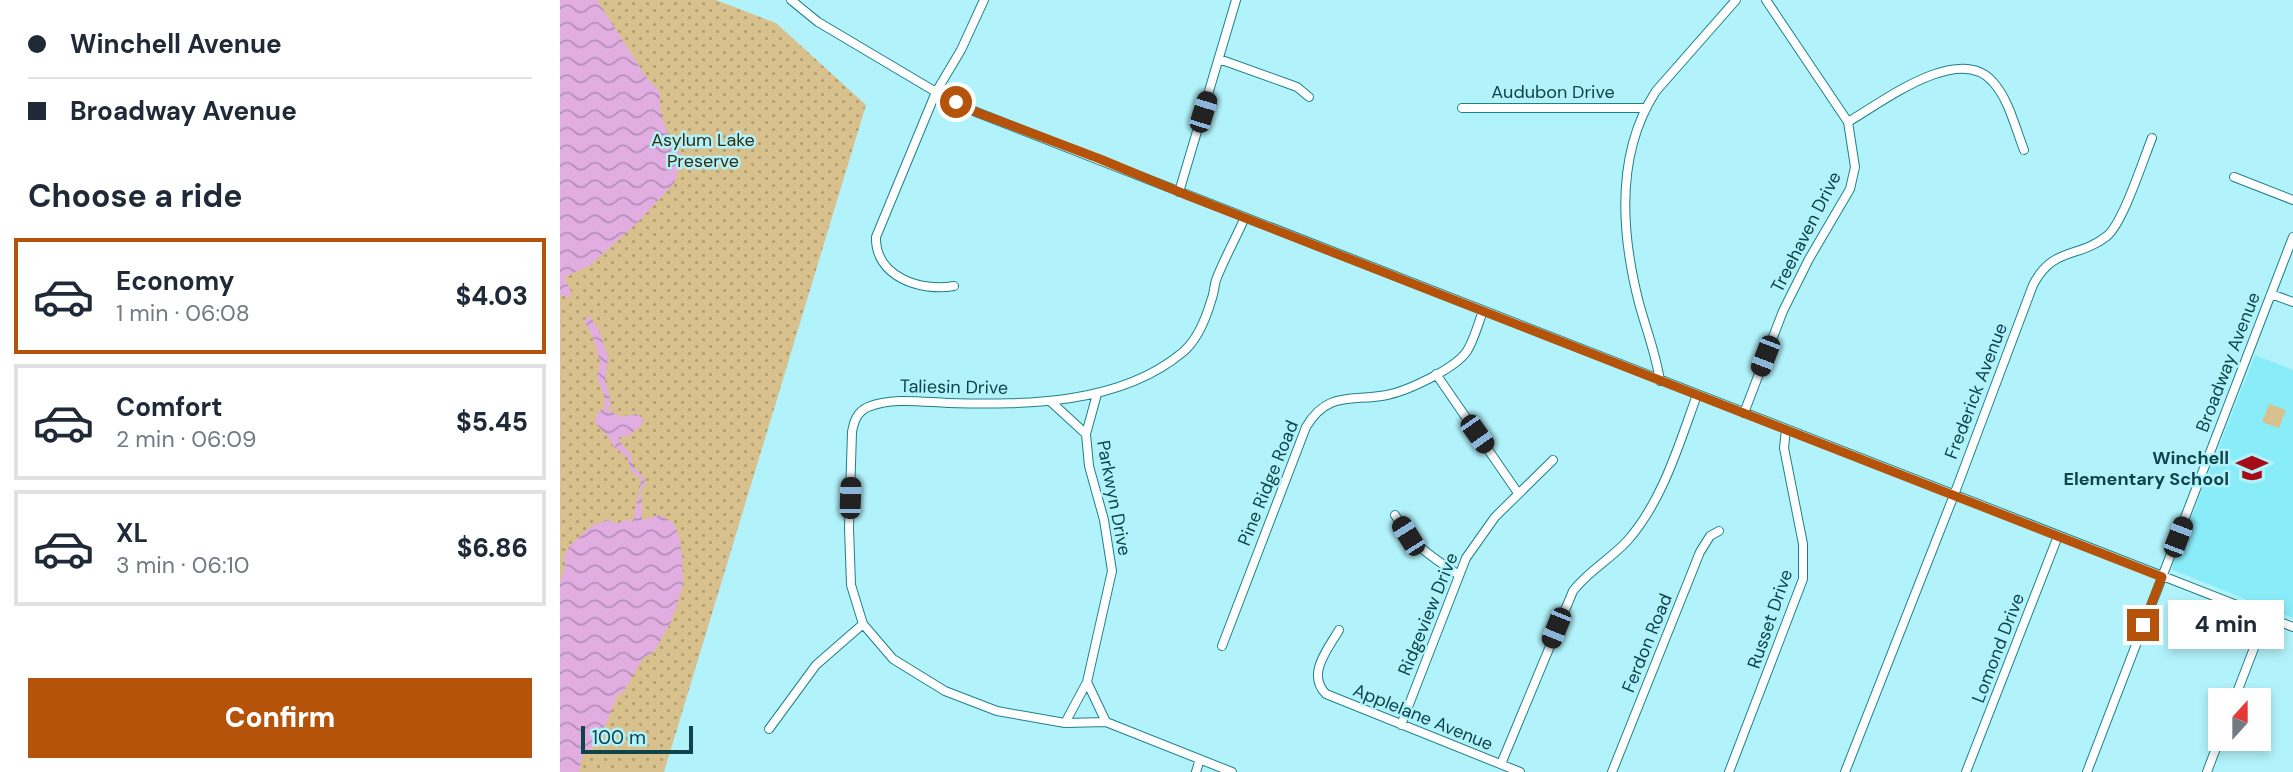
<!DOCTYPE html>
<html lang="en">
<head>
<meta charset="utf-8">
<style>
	body { margin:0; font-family:"DM Sans",sans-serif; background:#f2f2f3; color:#1f2937; height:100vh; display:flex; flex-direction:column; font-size:26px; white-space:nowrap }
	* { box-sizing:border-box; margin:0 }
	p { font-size:23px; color:#747a83 }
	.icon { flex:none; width:38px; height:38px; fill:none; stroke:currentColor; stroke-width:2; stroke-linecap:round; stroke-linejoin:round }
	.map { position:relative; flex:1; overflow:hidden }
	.panel { display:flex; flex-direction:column; background:#fff; width:560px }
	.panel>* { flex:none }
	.guide { display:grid; align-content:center; height:154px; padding:0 28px; background:#fff }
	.needle { width:46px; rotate:21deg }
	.buttons { position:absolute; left:1648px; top:688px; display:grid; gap:14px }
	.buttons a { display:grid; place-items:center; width:63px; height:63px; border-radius:0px; background:#fff; box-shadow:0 4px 10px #0003; font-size:35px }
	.scale { position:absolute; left:21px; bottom:18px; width:112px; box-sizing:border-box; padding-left:7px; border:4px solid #0e444a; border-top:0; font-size:19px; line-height:24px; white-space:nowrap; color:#0e444a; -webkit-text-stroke:5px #b2f3fb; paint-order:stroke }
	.end { position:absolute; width:32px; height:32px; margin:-16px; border:9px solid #b45309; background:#fff; box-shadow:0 0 0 4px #fff }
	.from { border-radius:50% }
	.bubble { position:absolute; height:49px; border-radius:0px; background:#fff; box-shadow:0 4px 10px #0003; font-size:23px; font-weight:800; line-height:49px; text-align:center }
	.car { position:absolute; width:21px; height:42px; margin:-21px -10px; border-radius:9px; box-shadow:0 0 5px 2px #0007; background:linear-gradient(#222 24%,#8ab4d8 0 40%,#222 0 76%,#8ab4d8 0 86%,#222 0) }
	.guide b { display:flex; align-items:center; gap:24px; height:66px; font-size:26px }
	.guide b+b { border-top:2px solid #e0e1e3 }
	.guide i { width:18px; height:18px; background:#1f2937 }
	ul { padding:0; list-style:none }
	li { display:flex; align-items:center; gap:21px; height:116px; margin:0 14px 10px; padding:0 14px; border:4px solid #e0e1e3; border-radius:0px }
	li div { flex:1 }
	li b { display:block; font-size:26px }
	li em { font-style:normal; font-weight:800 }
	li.current { border-color:#b45309 }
	li>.icon { width:63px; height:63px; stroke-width:1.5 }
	h2 { padding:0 28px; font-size:32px; line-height:84px }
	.button { display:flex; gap:14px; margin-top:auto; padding:14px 28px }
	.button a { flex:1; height:80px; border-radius:0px; background:#b45309; color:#fff; font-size:28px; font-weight:800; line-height:80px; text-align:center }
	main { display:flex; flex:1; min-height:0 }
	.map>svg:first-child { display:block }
	.built { fill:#89edf9 }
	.grass { fill:#d9c18d }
	.park { fill:url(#park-dots) }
	.water { fill:url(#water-waves) }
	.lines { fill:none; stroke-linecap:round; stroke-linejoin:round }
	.minor-casing { stroke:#1c808b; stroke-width:10 }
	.minor { stroke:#fff; stroke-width:8 }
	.route { stroke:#b45309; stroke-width:9 }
	.labels { text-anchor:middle; stroke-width:5; stroke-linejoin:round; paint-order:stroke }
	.street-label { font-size:18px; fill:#0e444a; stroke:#b2f3fb }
	.park-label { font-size:18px; fill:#382c0d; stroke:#b2f3fb }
	.poi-label { font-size:18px; font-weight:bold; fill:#0e444a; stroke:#b2f3fb; text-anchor:end }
</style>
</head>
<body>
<main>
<section class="panel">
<div class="guide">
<b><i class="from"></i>Winchell Avenue</b>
<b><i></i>Broadway Avenue</b>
</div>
<h2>Choose a ride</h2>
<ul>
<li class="current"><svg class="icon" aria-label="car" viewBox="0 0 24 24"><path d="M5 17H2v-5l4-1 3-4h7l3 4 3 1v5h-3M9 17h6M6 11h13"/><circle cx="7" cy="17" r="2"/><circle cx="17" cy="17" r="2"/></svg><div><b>Economy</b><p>1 min · 06:08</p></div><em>$4.03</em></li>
<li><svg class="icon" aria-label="car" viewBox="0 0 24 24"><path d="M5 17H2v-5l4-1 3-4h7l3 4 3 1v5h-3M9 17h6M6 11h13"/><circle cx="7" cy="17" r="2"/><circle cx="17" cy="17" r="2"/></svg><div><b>Comfort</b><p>2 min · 06:09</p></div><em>$5.45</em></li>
<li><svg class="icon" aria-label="car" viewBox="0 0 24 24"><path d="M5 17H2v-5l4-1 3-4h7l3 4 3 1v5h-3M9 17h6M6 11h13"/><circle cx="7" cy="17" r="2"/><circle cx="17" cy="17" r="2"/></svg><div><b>XL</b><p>3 min · 06:10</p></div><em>$6.86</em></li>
</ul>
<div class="button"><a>Confirm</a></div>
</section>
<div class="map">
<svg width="1733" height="772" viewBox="0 0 1733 772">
	<defs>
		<pattern id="park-dots" width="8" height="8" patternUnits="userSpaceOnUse" patternTransform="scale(1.75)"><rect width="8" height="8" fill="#d9c18d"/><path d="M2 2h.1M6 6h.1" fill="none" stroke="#ae9e75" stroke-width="1.8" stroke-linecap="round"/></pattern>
		<pattern id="water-waves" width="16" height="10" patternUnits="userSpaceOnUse" patternTransform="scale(1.75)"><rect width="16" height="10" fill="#e2aee2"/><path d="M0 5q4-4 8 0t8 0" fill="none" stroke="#b68fb9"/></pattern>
	</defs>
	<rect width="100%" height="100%" fill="#b2f3fb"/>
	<!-- built -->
	<path class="built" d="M1695 355 1733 370V618L1613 570 1612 566Z"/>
	<!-- grass -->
	<path class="grass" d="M1709 404 1726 410 1719 428 1702 422Z"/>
	<!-- park -->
	<path class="park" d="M0 0H156L216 23 306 105 104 772H0Z"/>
	<!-- water -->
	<path class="water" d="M0 0H37L86 77 100 92C99 126 107 127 121 155L115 182 78 222 29 266 6 276 5 279 12 294 8 297 0 295Z
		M30 316 39 331 48 357 45 381 50 397V408H46L61 417 76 414 83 418 82 425 68 436 60 437 58 439 71 455 73 466 85 479V485L81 489 82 520 100 515 112 522 118 532 122 553 123 584 117 605 111 622 94 652 83 658 64 691 56 697 48 720 33 747 22 757 19 772H0V583L5 566 4 557 10 545 33 525 49 520 57 524 68 519 73 522 81 482V479L71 471 68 458 53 446 49 437 35 423 37 414 45 406 44 395 37 378 40 362 34 340 24 320Z"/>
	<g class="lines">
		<defs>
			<path id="minor" d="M231 0 258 22 376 92 416 112 1733 627
				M659 59 737 87 749 97
				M902 108H1085
				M1288 122C1321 103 1399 42 1433 82 1449 100 1455 127 1464 150
				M1674 177 1733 200
				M619 192 676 0
				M394 286C361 292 315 277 316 237L376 92 401 50 424 0
				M1711 294 1733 302
				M876 374 958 493
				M1100 381C1096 354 1086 329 1079 303 1061 233 1055 154 1096 91L1176 0
				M537 394 526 434 529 466 544 520 552 571 527 682 546 722
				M490 401 526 434
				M1184 413 1223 311 1249 259 1290 189 1295 167 1288 122 1206 0
				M835 515C853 545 870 556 899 575
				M779 630C768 649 746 674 766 694L960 772
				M662 646 746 427C768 390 792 402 827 395 847 391 895 369 907 351 914 340 918 324 923 311
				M1674 700 1706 617
				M505 723 527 682
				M841 725 906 558 935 517 993 460
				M209 729 256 665 303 624
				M941 764 1013 591C1028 571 1051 559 1068 540 1103 500 1119 444 1137 395
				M636 772 640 759
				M672 772 546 722 505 723 437 711 385 691 333 659 303 624 291 585 289 528 292 432C294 421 297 412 308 407 332 397 363 402 388 403 465 405 560 405 623 352 637 340 646 318 651 301 654 294 654 287 656 280 664 259 676 238 685 217
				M1052 772 1140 552 1150 536 1159 531
				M1169 772 1243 579V544L1224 448 1226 429
				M1285 772 1394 495 1473 285C1493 246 1518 259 1547 236 1563 223 1583 160 1592 138
				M1406 772 1498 536
				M1527 772 1733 237
				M1647 772 1661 735"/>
		</defs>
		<!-- minor casing -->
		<use href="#minor" class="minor-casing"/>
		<!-- minor -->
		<use href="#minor" class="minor"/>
	</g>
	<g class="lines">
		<!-- route -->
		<path class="route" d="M396 102 416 112 540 159 629 196 1602 577 1583 625"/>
	</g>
	<!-- icons -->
	<defs>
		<symbol id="school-bare" viewBox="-9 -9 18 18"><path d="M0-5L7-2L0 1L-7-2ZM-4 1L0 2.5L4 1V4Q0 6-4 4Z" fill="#a50c18" stroke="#b2f3fb" stroke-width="2.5" paint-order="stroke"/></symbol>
	</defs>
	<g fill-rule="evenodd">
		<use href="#school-bare" x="1670" y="446" width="44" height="44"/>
	</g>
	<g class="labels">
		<!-- street labels -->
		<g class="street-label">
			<text x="993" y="98">Audubon Drive</text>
			<text transform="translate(1246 232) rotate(-63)" y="6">Treehaven Drive</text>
			<text transform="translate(1668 362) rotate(-69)" y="6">Broadway Avenue</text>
			<text transform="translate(394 387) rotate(1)" y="6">Taliesin Drive</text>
			<text transform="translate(1416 391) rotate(-69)" y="6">Frederick Avenue</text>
			<text transform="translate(708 483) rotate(-68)" y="6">Pine Ridge Road</text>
			<text transform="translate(554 498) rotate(79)" y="6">Parkwyn Drive</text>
			<text transform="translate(868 614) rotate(-68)" y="6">Ridgeview Drive</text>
			<text transform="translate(1210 619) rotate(-71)" y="6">Russet Drive</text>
			<text transform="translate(1087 643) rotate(-68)" y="6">Ferdon Road</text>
			<text transform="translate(1438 648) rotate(-69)" y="6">Lomond Drive</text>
			<text transform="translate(863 717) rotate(22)" y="6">Applelane Avenue</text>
		</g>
		<!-- park labels -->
		<g class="park-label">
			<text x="143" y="146">Asylum Lake<tspan x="143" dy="21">Preserve</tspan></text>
		</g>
		<!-- poi labels -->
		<g class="poi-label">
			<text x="1669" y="464">Winchell<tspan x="1669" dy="21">Elementary School</tspan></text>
		</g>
	</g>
</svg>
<div class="buttons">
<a><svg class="needle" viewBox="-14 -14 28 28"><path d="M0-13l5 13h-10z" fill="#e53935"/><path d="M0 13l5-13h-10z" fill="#747a83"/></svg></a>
</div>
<div class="scale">100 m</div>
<i class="end from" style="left:396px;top:102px"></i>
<i class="end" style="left:1583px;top:625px"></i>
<div class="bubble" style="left:1608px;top:600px;width:116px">4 min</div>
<i class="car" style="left:643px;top:112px;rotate:17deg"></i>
<i class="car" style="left:1205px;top:356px;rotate:201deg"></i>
<i class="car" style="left:917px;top:434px;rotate:145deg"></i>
<i class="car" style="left:290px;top:498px;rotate:2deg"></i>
<i class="car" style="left:848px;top:536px;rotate:328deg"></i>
<i class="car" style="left:1618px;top:537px;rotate:21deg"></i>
<i class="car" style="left:996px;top:628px;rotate:202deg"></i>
</div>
</main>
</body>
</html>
